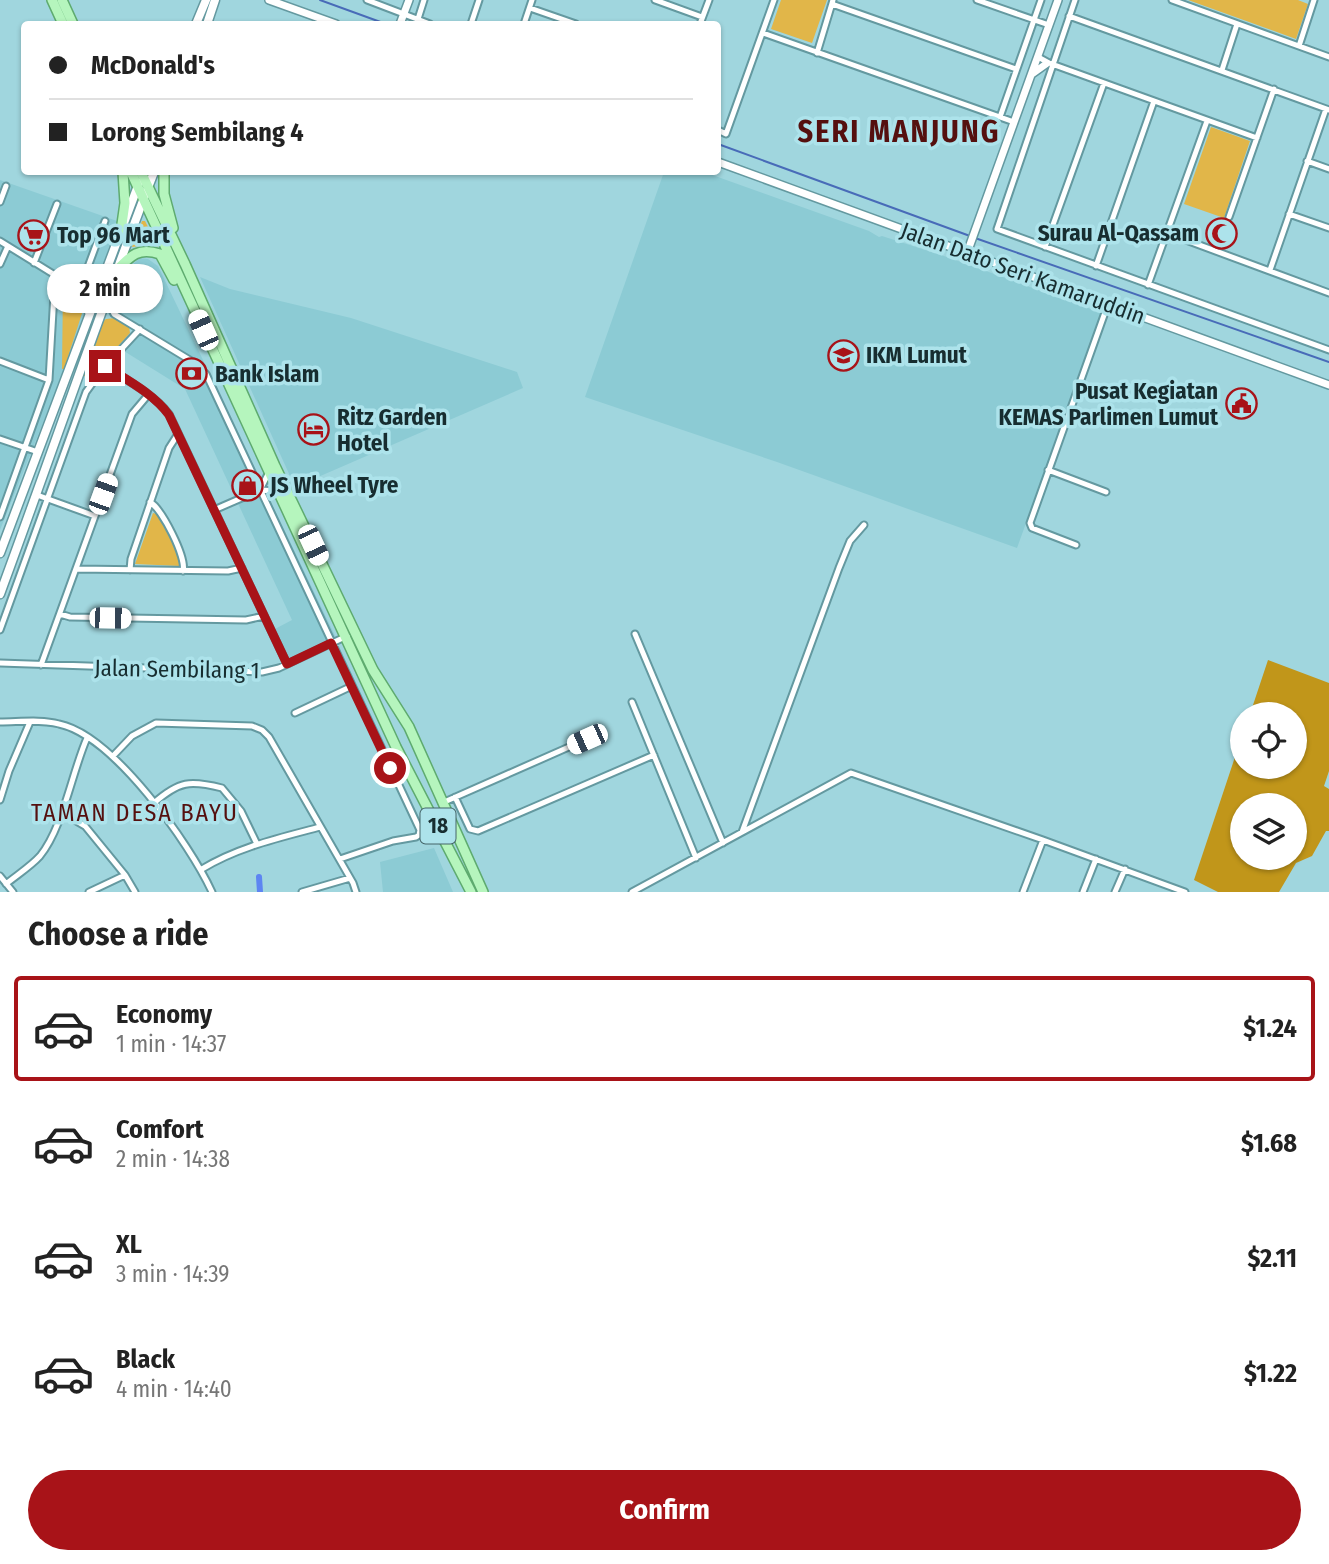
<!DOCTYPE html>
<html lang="en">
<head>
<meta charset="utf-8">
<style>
	body { margin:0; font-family:"Fira Sans Condensed",sans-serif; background:#f2f2f2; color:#222; height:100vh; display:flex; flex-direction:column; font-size:26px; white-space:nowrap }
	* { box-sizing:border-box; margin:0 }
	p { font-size:23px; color:#767676 }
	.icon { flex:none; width:38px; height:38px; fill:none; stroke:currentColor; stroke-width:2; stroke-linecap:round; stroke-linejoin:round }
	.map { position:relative; height:892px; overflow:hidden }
	.details { display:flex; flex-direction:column; background:#fff; flex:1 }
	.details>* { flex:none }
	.hud { position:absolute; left:21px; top:21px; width:700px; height:154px; border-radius:7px; box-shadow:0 2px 5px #0004; display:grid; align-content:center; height:154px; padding:0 28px; background:#fff }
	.fabs { position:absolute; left:1230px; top:702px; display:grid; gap:14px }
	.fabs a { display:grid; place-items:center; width:77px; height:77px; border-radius:50%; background:#fff; box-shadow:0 2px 5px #0004; font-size:35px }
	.end { position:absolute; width:32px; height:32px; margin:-16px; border:9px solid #a81318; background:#fff; box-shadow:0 0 0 4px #fff }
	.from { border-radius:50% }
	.bubble { position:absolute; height:49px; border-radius:24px; background:#fff; box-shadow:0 2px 5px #0004; font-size:23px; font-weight:700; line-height:49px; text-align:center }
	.car { position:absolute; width:21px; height:42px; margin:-21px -10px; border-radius:9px; box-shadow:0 0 5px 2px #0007; background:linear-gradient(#fff 24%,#345 0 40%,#fff 0 76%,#345 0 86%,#fff 0) }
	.hud b { display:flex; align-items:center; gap:24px; height:66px; font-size:26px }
	.hud b+b { border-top:2px solid #e0e0e0 }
	.hud i { width:18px; height:18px; background:#222 }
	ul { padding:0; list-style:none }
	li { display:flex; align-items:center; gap:21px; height:105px; margin:0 14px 10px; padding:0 14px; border:4px solid transparent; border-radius:7px }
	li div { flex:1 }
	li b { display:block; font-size:26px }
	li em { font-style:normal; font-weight:700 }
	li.current { border-color:#a81318 }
	li>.icon { width:63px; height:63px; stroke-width:1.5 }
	h2 { padding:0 28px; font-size:32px; line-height:84px }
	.button { display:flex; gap:14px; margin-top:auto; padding:14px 28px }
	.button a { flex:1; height:80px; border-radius:42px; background:#a81318; color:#fff; font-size:28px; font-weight:700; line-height:80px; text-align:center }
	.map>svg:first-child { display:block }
	.built { fill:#8ccbd4 }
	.green { fill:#e1b649 }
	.forest { fill:#c1961a; fill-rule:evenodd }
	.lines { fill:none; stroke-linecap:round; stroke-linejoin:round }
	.stream { stroke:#486bb8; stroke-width:2 }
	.canal { stroke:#5d85f2; stroke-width:6 }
	.minor-casing { stroke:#6499a0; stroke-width:9 }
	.tertiary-casing { stroke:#6499a0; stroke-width:10 }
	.secondary-casing { stroke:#6499a0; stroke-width:11 }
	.primary-casing { stroke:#5eab6f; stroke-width:12 }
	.minor { stroke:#fff; stroke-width:5 }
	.tertiary { stroke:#fff; stroke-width:7 }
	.secondary { stroke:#fff; stroke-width:8 }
	.primary { stroke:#b5f5bd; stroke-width:9 }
	.route { stroke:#a81318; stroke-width:9 }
	.labels { text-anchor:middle; stroke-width:7; stroke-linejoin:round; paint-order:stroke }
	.shield { fill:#ade3eb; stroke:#446468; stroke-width:2 }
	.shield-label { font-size:21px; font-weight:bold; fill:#172d30 }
	.poi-label { font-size:23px; font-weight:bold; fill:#172d30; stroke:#ade3eb; text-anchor:start }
	.street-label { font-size:23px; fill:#172d30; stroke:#ade3eb }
	.neighbourhood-label { font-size:24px; letter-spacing:2px; fill:#55100f; stroke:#ade3eb }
	.district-label { font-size:30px; font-weight:bold; letter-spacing:2px; fill:#55100f; stroke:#ade3eb }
</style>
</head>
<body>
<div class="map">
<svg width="1329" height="892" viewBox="0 0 1329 892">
	<rect width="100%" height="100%" fill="#a0d6de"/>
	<!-- built -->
	<path class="built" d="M664 172H704L869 231 879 237 882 236 950 258 1102 313 1017 548 777 462 585 397Z
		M0 180 117 221 93 298 0 530Z
		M140 258 148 259 158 266 339 644 289 667 273 630 292 620 185 389 119 348 135 331 113 316 130 267Z
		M200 277 230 289 351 318 517 372 523 388 295 487Z
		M434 848 453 892H383L380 862Z"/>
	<!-- green -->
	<path class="green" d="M781 0H827L812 43 771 29Z
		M1188 0H1298L1308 4 1296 39Z
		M1211 127 1250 141 1224 218 1184 204Z
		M142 221H145L158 247 152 244 132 247Z
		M63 288 85 304 64 369H62Z
		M115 318 129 326 130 333 96 371 80 378 102 322 106 319Z
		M153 513 160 515 179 558V566L135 564Z"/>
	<!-- forest -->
	<path class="forest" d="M1268 660 1329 683V771L1324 786 1329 789V831H1326L1312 856 1296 863 1279 892H1218L1194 880 1242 736V766H1295V714H1250ZM1242 805H1295V858H1242Z"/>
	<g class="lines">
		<!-- stream -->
		<path class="stream" d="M320 0 386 24
			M718 144 970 236
			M975 238 1329 362"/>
		<!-- canal -->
		<path class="canal" d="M259 877 260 892"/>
		<defs>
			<path id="minor" d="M367 0 430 24
				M655 0 702 17
				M977 0 1049 25
				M1075 0 997 229 1329 350
				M1172 0 1329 57
				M832 4 1016 69
				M530 8 576 24
				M1069 16 1329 110
				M418 19 424 0
				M471 24 479 0
				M524 24 532 0
				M700 24 709 0
				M763 33 1014 122
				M1299 46 1314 0
				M817 53 833 0
				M1038 57 1049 63 1257 138
				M1222 70 1237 24
				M1000 117 1041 0
				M718 130 726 134 774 0
				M1307 161 1329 169
				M0 202 6 186
				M1289 214 1329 228
				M1229 217 1274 89
				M1167 233 1329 293
				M0 241 87 295
				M1045 247 1104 83
				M34 263 57 204
				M0 264 8 246
				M1096 266 1154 101
				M1270 270 1326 109
				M1148 285 1207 121
				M79 291 105 221
				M107 300 114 314 193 362 206 374 420 830 419 835 416 837 393 841 340 859
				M0 361 49 380
				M105 366C127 380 153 394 169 414L287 664
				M0 439 38 452
				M1048 470 1106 492
				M260 490 269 472
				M37 495 95 516
				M150 502C162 509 187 558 183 571
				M214 510 260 490 278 491
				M0 517 49 380 55 276
				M1076 545 1032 528 1030 523 1108 304
				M77 569 228 571 242 568
				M130 570 131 559 169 448 178 434
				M60 614 70 617 246 620 264 616
				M0 630 86 392 102 370 140 329
				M635 634 723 843
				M0 663 262 672 279 668 347 636
				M41 665 132 414 148 395
				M632 702 696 858
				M295 713 352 686
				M0 722C19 722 41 719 59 724 113 735 190 844 212 892
				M113 756 132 736 156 723 252 726 262 730 269 737 353 883 356 892
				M455 797 470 829 478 831 654 755
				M0 800 9 771 30 722
				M154 803C179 781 190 780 222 788L241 811 257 844
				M442 803 587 739
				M61 812 85 826 125 875 135 892
				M420 830 437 824
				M742 832 839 568 850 541 864 525
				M202 869C238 847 279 838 320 827
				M0 876 13 892
				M6 884C17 875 31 866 40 856 63 828 72 772 87 738
				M89 892 125 875
				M302 892 350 878
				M632 892 851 773 1043 840 1185 892
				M1023 892 1043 840
				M1083 892 1096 859
				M1115 892 1125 869"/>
			<path id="tertiary" d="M269 0 336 24
				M400 24 409 0
				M1032 74 1046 64
				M718 162 1329 385
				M967 253 1058 0"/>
			<path id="secondary" d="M196 24 206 0
				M207 24 215 0
				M89 312 87 295 94 293 99 287
				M0 553 139 183
				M0 594C52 453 100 311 154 172"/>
			<path id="primary" d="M52 0 63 24
				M62 0 73 24
				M131 172 396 747 471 892
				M141 172 185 264 275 466 373 670 409 727 483 892
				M164 172V194L173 228
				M121 231 125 203 123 172
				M117 270C131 255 139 247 160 254L174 280"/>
		</defs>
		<!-- minor casing -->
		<use href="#minor" class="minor-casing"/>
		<!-- tertiary casing -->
		<use href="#tertiary" class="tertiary-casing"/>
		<!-- secondary casing -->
		<use href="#secondary" class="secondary-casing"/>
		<!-- primary casing -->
		<use href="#primary" class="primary-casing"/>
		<!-- minor -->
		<use href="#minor" class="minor"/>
		<!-- tertiary -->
		<use href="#tertiary" class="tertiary"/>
		<!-- secondary -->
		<use href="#secondary" class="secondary"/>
		<!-- primary -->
		<use href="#primary" class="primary"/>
	</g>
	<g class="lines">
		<!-- route -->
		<path class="route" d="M105 366C127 380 154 394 169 415L287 664 331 643 390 768"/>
	</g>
	<!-- icons -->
	<defs>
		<symbol id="mosque-ring" viewBox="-11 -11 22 22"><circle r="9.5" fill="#ade3eb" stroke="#a81318" stroke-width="1.5"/><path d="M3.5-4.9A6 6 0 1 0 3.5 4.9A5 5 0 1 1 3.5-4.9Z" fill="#a81318"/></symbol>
		<symbol id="supermarket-ring" viewBox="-11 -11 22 22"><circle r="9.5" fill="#ade3eb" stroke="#a81318" stroke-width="1.5"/><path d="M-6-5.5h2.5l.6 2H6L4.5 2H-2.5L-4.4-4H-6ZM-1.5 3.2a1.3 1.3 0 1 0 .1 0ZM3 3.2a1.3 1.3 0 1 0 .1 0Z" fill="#a81318"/></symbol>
		<symbol id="university-ring" viewBox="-11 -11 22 22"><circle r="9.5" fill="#ade3eb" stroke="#a81318" stroke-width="1.5"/><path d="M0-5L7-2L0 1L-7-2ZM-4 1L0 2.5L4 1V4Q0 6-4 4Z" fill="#a81318"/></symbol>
		<symbol id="bank-ring" viewBox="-11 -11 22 22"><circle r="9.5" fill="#ade3eb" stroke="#a81318" stroke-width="1.5"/><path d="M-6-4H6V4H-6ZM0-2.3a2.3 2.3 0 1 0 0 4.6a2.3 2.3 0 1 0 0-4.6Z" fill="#a81318"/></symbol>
		<symbol id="civic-ring" viewBox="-11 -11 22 22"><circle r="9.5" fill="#ade3eb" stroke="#a81318" stroke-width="1.5"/><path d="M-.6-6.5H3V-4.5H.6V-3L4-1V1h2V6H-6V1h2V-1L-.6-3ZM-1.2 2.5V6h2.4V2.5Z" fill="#a81318"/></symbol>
		<symbol id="hotel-ring" viewBox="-11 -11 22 22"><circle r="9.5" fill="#ade3eb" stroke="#a81318" stroke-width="1.5"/><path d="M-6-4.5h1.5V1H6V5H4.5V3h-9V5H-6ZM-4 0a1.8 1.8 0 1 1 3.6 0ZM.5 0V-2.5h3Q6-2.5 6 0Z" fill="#a81318"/></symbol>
		<symbol id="shop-ring" viewBox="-11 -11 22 22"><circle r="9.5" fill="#ade3eb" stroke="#a81318" stroke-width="1.5"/><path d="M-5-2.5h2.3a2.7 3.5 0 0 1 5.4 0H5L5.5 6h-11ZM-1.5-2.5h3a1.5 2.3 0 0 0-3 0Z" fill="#a81318"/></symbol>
	</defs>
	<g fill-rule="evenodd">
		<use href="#mosque-ring" x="1204" y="216" width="35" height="35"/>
		<use href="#supermarket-ring" x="16" y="218" width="35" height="35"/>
		<use href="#university-ring" x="826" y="338" width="35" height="35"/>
		<use href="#bank-ring" x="174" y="356" width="35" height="35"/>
		<use href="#civic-ring" x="1224" y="386" width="35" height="35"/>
		<use href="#hotel-ring" x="296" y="412" width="35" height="35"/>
		<use href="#shop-ring" x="230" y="468" width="35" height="35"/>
	</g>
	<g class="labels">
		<!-- shield labels -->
		<rect class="shield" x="420.5" y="808.5" width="35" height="35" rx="5"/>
		<g class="shield-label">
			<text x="438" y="833">18</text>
		</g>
		<!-- poi labels -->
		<g class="poi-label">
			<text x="1199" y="241" text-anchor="end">Surau Al-Qassam</text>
			<text x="57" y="243">Top 96 Mart</text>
			<text x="866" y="363">IKM Lumut</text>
			<text x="215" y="382">Bank Islam</text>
			<text x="1218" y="399" text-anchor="end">Pusat Kegiatan<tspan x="1218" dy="26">KEMAS Parlimen Lumut</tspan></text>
			<text x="337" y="425">Ritz Garden<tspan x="337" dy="26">Hotel</tspan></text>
			<text x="270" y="493">JS Wheel Tyre</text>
		</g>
		<!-- street labels -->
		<g class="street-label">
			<text transform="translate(1023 273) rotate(20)" y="8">Jalan Dato Seri Kamaruddin</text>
			<text transform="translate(177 669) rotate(1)" y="8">Jalan Sembilang 1</text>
		</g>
		<!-- neighbourhood labels -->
		<g class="neighbourhood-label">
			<text x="135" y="821">TAMAN DESA BAYU</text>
		</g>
		<!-- district labels -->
		<g class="district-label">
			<text x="899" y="142">SERI MANJUNG</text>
		</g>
	</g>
</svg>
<div class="fabs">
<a><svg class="icon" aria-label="locate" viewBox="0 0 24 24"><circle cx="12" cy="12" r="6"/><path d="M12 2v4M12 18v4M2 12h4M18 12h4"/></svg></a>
<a><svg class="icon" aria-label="layers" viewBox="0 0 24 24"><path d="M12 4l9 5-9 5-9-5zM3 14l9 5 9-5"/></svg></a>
</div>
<i class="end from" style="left:390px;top:768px"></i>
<i class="end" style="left:105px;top:366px"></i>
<div class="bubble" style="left:47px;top:264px;width:116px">2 min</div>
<i class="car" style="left:203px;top:330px;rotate:336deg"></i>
<i class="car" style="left:103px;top:494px;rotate:20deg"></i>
<i class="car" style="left:313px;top:545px;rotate:155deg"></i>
<i class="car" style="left:110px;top:618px;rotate:91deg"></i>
<i class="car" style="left:587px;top:739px;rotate:246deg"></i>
<div class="hud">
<b><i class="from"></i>McDonald's</b>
<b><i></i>Lorong Sembilang 4</b>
</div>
</div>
<section class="details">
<h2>Choose a ride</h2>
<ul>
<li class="current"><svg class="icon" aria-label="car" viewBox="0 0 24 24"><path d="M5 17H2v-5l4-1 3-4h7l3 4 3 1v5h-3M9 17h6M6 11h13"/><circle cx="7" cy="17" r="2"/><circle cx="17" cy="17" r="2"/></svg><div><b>Economy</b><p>1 min · 14:37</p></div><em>$1.24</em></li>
<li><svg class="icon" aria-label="car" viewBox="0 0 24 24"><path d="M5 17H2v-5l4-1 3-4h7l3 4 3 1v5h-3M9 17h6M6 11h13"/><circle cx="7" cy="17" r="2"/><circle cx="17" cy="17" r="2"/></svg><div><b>Comfort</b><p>2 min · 14:38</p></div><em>$1.68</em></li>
<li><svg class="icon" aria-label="car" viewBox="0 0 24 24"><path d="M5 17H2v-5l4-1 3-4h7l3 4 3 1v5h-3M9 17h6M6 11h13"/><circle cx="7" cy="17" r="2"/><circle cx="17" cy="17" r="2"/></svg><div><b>XL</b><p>3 min · 14:39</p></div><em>$2.11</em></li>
<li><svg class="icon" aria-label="car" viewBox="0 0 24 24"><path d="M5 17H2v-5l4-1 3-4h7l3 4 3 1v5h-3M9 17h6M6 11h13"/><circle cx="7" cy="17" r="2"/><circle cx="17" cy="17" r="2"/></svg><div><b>Black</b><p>4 min · 14:40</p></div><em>$1.22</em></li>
</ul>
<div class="button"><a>Confirm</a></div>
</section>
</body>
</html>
